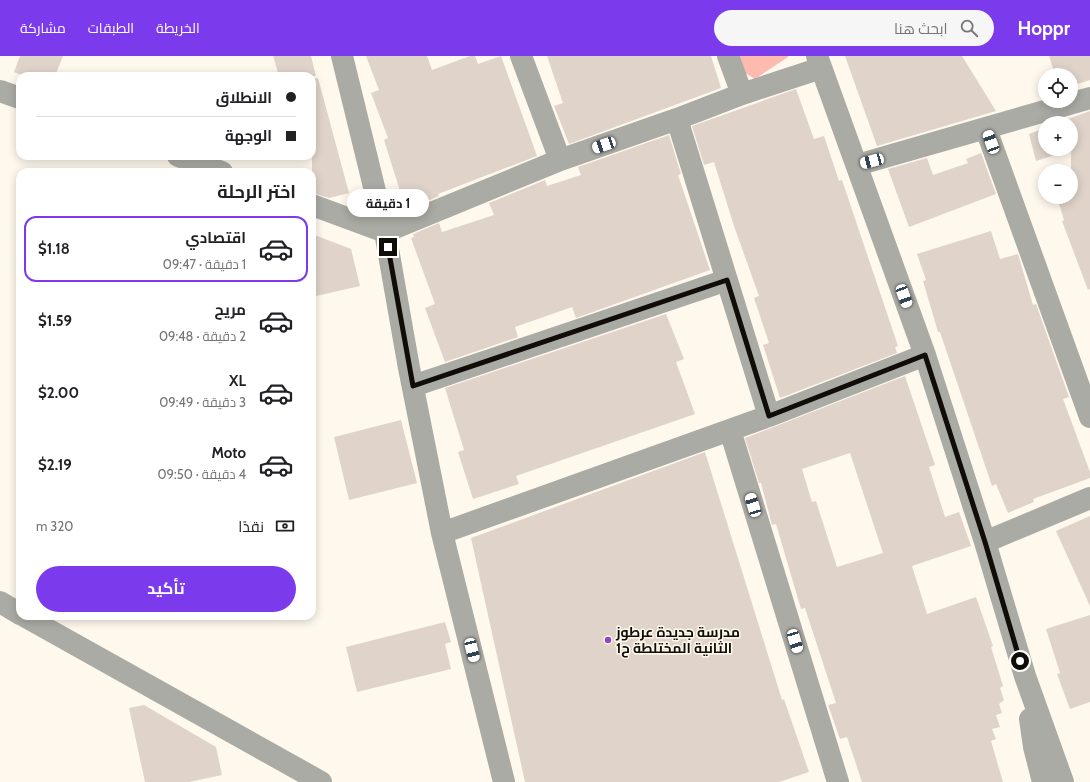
<!DOCTYPE html>
<html lang="ar">
<head>
<meta charset="utf-8">
<style>
	body { margin:0; font-family:Cabin,Cairo,sans-serif; background:#f6f6f6; color:#202124; direction:rtl; height:100vh; display:flex; flex-direction:column; font-size:15px; white-space:nowrap }
	* { box-sizing:border-box; margin:0 }
	p { font-size:13px; color:#757577 }
	.icon { flex:none; width:22px; height:22px; fill:none; stroke:currentColor; stroke-width:2; stroke-linecap:round; stroke-linejoin:round }
	.map { position:relative; flex:1; overflow:hidden; direction:ltr }
	.side { position:absolute; left:16px; top:112px; width:300px; height:452px; display:flex; flex-direction:column; background:#fff; border-radius:12px; box-shadow:0 2px 10px #0003; direction:rtl }
	.side>* { flex:none }
	.guide { position:absolute; left:16px; top:16px; width:300px; height:88px; border-radius:12px; box-shadow:0 2px 10px #0003; direction:rtl; display:grid; align-content:center; height:88px; padding:0 20px; background:#fff }
	.controls { position:absolute; left:1038px; top:12px; display:grid; gap:8px }
	.controls a { display:grid; place-items:center; width:40px; height:40px; border-radius:50%; background:#fff; box-shadow:0 2px 10px #0003; font-size:20px }
	.end { position:absolute; width:18px; height:18px; margin:-9px; border:5px solid #100d09; background:#fff; box-shadow:0 0 0 2px #fff }
	.from { border-radius:50% }
	.bubble { position:absolute; height:28px; border-radius:14px; background:#fff; box-shadow:0 2px 10px #0003; font-size:13px; font-weight:700; line-height:28px; text-align:center; direction:rtl }
	.car { position:absolute; width:12px; height:24px; margin:-12px -6px; border-radius:5px; box-shadow:0 0 3px 1px #0007; background:linear-gradient(#fff 24%,#345 0 40%,#fff 0 76%,#345 0 86%,#fff 0) }
	.guide b { display:flex; align-items:center; gap:14px; height:38px; font-size:15px }
	.guide b+b { border-top:1px solid #e0e0e0 }
	.guide i { width:10px; height:10px; background:#202124 }
	ul { padding:0; list-style:none }
	li { display:flex; align-items:center; gap:12px; height:66px; margin:0 8px 6px; padding:0 12px; border:2px solid transparent; border-radius:12px }
	li div { flex:1 }
	li b { display:block; font-size:15px }
	li em { font-style:normal; font-weight:700 }
	li.selected { border-color:#7c3aed }
	li>.icon { width:36px; height:36px; stroke-width:1.5 }
	h2 { padding:0 20px; font-size:18px; line-height:48px }
	.pay { display:flex; align-items:center; gap:10px; height:44px; padding:0 20px; font-size:15px }
	.pay p { margin-inline-start:auto }
	.action { display:flex; gap:8px; margin-top:auto; padding:8px 20px }
	.action a { flex:1; height:46px; border-radius:24px; background:#7c3aed; color:#fff; font-size:16px; font-weight:700; line-height:46px; text-align:center }
	header { display:flex; align-items:center; gap:24px; box-sizing:border-box; height:56px; padding:0 20px; background:#7c3aed; color:#fff }
	header strong { font-size:19px }
	nav { display:flex; gap:22px; margin-inline-start:auto; font-size:14px }
	.search { width:280px; height:36px; background:#f6f6f6; display:flex; align-items:center; gap:10px; box-sizing:border-box; padding:0 14px; border-radius:22px; color:#757577; font-size:15px }
	.map>svg:first-child { display:block }
	.green { fill:#fdbaaf }
	.building { fill:#e0d3ca; fill-rule:evenodd }
	.lines { fill:none; stroke-linecap:round; stroke-linejoin:round }
	.minor { stroke:#ababa5; stroke-width:22 }
	.route { stroke:#100d09; stroke-width:5 }
	.poi-dot { fill:#9347b9; stroke:#fef8ed; stroke-width:1.5 }
	.labels { text-anchor:middle; stroke-width:3; stroke-linejoin:round; paint-order:stroke }
	.poi-label { font-size:14px; font-weight:bold; fill:#100d09; stroke:#fef8ed; text-anchor:start }
</style>
</head>
<body>
<header>
<strong>Hoppr</strong>
<div class="search"><svg class="icon" aria-label="search" viewBox="0 0 24 24"><circle cx="10" cy="10" r="6"/><path d="M15 15l6 6"/></svg>ابحث هنا</div>
<nav><a>الخريطة</a><a>الطبقات</a><a>مشاركة</a></nav>
</header>
<div class="map">
<svg width="1090" height="726" viewBox="0 0 1090 726">
	<rect width="100%" height="100%" fill="#fef8ed"/>
	<!-- green -->
	<path class="green" d="M735 0H788V1L755 23 740 14Z"/>
	<!-- building -->
	<path class="building" d="M20 0H63L55 20H24L14 16Z
		M273 0H311L316 20H279Z
		M366 0H427L432 14 470 0H475L478 8 501 0 537 100 438 138 439 140 406 154 384 84 388 82 371 37 379 34Z
		M547 0H711L721 32 569 88 554 50 563 47Z
		M845 0H962L996 55 877 90Z
		M1049 0H1090V24L1071 30V19H1055Z
		M318 22 349 137 329 142 312 137V23Z
		M796 33 814 83 824 80 839 125 842 124 898 290 895 291 897 297 780 342 763 289 769 287 754 242 759 240 734 170 714 106 704 109 692 70Z
		M1090 55V233L1088 234 1062 165 1064 164 1057 141H1071V94L1036 105 1029 78 1045 72V93H1071V67H1057Z
		M669 79 681 118 678 119 710 214 576 262 572 251 515 271 518 281 445 306 425 252 435 248 411 182 414 181 413 178 439 167 442 176 494 159 489 147 545 124 547 130 581 119 578 111Z
		M981 97 996 138 909 171 888 113 927 102 933 119 968 107 966 103Z
		M991 175 1000 203 1018 198 1033 249 1036 248 1069 341 1063 343 1090 416V422L1033 443 1034 446 1008 457 996 428 992 430 940 276H938L923 225 926 224 917 198Z
		M312 178 351 193 360 230 312 241Z
		M666 258 684 303 676 306 695 358 516 420 519 428 473 443 458 396 464 394 445 332Z
		M905 320 935 409 929 411 945 461 959 456 971 490 912 510 927 558 976 541 993 590 991 591 1003 630 1000 632 1004 644 999 648 1002 657 996 659 1000 671 992 673 996 683 991 685 1003 726H862L847 681 840 683 828 649 836 647 805 552 801 553 776 468 772 469 761 427H759L745 382ZM850 397 883 497 837 511 816 445 812 446 802 413Z
		M401 364 417 427 349 444 334 381Z
		M705 396 782 644 784 643 809 716 779 726H525L471 482Z
		M1090 460V550L1056 475Z
		M1090 559V646L1070 653 1057 618 1060 617 1046 573Z
		M445 566 451 586 445 588 451 613 357 636 346 591Z
		M144 649 216 691 222 719 189 726H145L129 652Z"/>
	<g class="lines">
		<!-- minor -->
		<path class="minor" d="M342 0 385 176 409 312 442 477 504 726
			M521 0 560 104
			M728 0 742 38
			M817 0 925 299 985 486 1025 620 1063 726
			M0 35 20 42
			M677 63 769 360
			M986 73 1090 361
			M178 100 222 116
			M857 109 1090 42
			M312 149 385 176 560 104 677 63 742 38 821 12
			M413 330 727 224
			M730 374 838 726
			M442 477 769 360 925 299
			M985 486 1090 442
			M0 546 20 558
			M24 560 321 726
			M1030 663 1034 691 1043 726"/>
	</g>
	<g class="lines">
		<!-- route -->
		<path class="route" d="M388 191 413 330 727 224 769 360 925 299 985 486 1020 605"/>
	</g>
	<!-- markers -->
	<circle class="poi-dot" cx="608" cy="584" r="4"/>
	<g class="labels">
		<!-- poi labels -->
		<g class="poi-label">
			<text x="616" y="581">مدرسة جديدة عرطوز<tspan x="616" dy="16">الثانية المختلطة ح1</tspan></text>
		</g>
	</g>
</svg>
<div class="controls">
<a><svg class="icon" aria-label="locate" viewBox="0 0 24 24"><circle cx="12" cy="12" r="6"/><path d="M12 2v4M12 18v4M2 12h4M18 12h4"/></svg></a>
<a>+</a>
<a>−</a>
</div>
<i class="end from" style="left:1020px;top:605px"></i>
<i class="end" style="left:388px;top:191px"></i>
<div class="bubble" style="left:347px;top:133px;width:82px">1 دقيقة</div>
<i class="car" style="left:991px;top:86px;rotate:340deg"></i>
<i class="car" style="left:604px;top:89px;rotate:251deg"></i>
<i class="car" style="left:872px;top:105px;rotate:255deg"></i>
<i class="car" style="left:904px;top:240px;rotate:160deg"></i>
<i class="car" style="left:753px;top:449px;rotate:343deg"></i>
<i class="car" style="left:795px;top:585px;rotate:163deg"></i>
<i class="car" style="left:472px;top:594px;rotate:166deg"></i>
<div class="guide">
<b><i class="from"></i>الانطلاق</b>
<b><i></i>الوجهة</b>
</div>
<section class="side">
<h2>اختر الرحلة</h2>
<ul>
<li class="selected"><svg class="icon" aria-label="car" viewBox="0 0 24 24"><path d="M5 17H2v-5l4-1 3-4h7l3 4 3 1v5h-3M9 17h6M6 11h13"/><circle cx="7" cy="17" r="2"/><circle cx="17" cy="17" r="2"/></svg><div><b>اقتصادي</b><p>1 دقيقة · 09:47</p></div><em>$1.18</em></li>
<li><svg class="icon" aria-label="car" viewBox="0 0 24 24"><path d="M5 17H2v-5l4-1 3-4h7l3 4 3 1v5h-3M9 17h6M6 11h13"/><circle cx="7" cy="17" r="2"/><circle cx="17" cy="17" r="2"/></svg><div><b>مريح</b><p>2 دقيقة · 09:48</p></div><em>$1.59</em></li>
<li><svg class="icon" aria-label="car" viewBox="0 0 24 24"><path d="M5 17H2v-5l4-1 3-4h7l3 4 3 1v5h-3M9 17h6M6 11h13"/><circle cx="7" cy="17" r="2"/><circle cx="17" cy="17" r="2"/></svg><div><b>XL</b><p>3 دقيقة · 09:49</p></div><em>$2.00</em></li>
<li><svg class="icon" aria-label="car" viewBox="0 0 24 24"><path d="M5 17H2v-5l4-1 3-4h7l3 4 3 1v5h-3M9 17h6M6 11h13"/><circle cx="7" cy="17" r="2"/><circle cx="17" cy="17" r="2"/></svg><div><b>Moto</b><p>4 دقيقة · 09:50</p></div><em>$2.19</em></li>
</ul>
<div class="pay"><svg class="icon" aria-label="cash" viewBox="0 0 24 24"><path d="M3 7h18v10H3z"/><circle cx="12" cy="12" r="2"/></svg>نقدًا<p>320 m</p></div>
<div class="action"><a>تأكيد</a></div>
</section>
</div>
</body>
</html>
